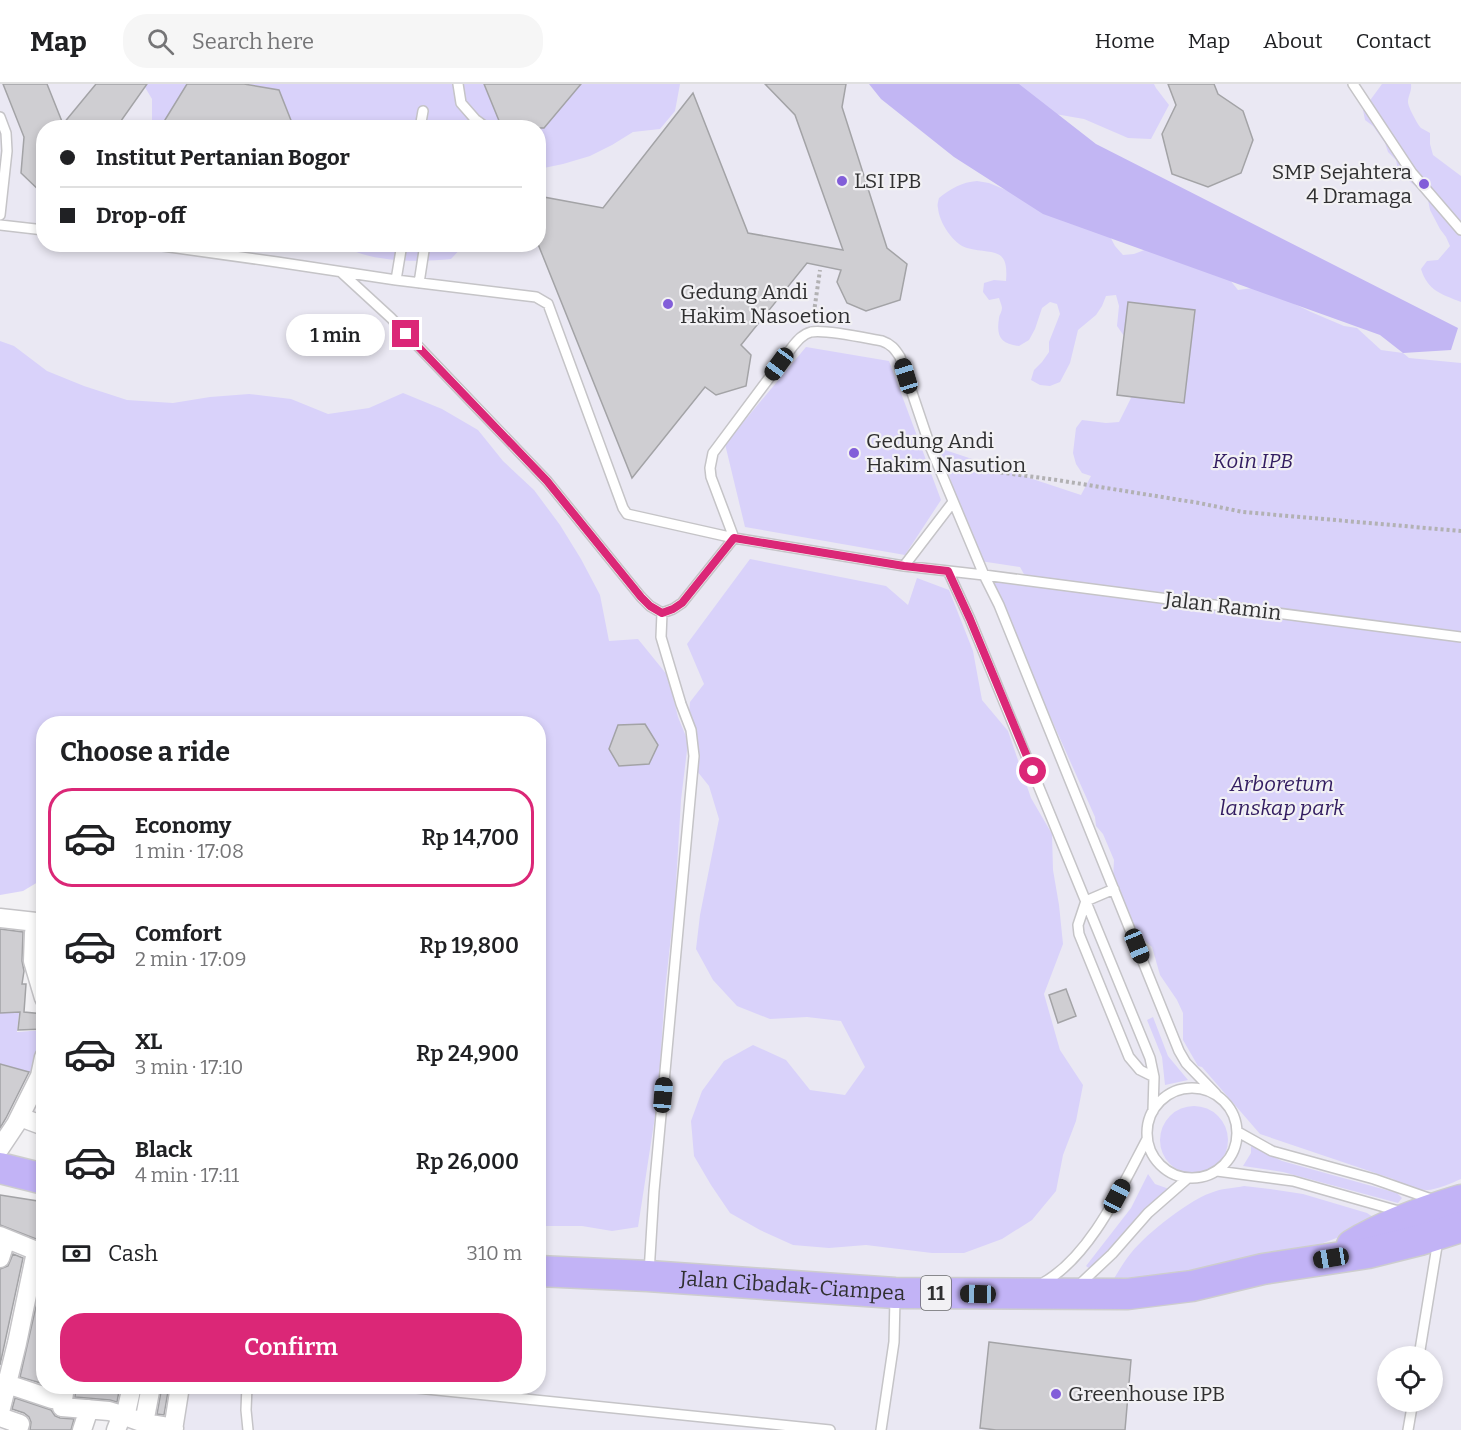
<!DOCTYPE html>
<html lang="en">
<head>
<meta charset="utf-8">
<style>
	body { margin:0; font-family:Bitter,serif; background:#f6f6f6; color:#202124; height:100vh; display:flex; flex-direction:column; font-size:22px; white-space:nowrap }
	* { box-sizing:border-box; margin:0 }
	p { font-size:20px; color:#757577 }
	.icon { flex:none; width:33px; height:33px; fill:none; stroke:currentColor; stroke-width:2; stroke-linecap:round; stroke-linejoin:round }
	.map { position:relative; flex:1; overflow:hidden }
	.side { position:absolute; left:36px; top:632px; width:510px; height:678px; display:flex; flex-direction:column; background:#fff; border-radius:24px; box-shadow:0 3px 9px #0003 }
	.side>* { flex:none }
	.banner { position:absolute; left:36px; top:36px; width:510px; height:132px; border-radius:24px; box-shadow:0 3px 9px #0003; display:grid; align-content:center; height:132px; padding:0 24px; background:#fff }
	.controls { position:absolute; left:1377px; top:1262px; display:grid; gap:12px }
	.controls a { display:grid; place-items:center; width:66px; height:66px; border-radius:50%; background:#fff; box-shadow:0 3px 9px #0003; font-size:30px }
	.end { position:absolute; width:27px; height:27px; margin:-14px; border:8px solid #db2777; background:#fff; box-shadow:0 0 0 3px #fff }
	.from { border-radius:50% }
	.bubble { position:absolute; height:42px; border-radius:21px; background:#fff; box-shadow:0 3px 9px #0003; font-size:20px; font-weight:600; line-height:42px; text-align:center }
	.car { position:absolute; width:18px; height:36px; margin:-18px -9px; border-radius:8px; box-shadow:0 0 4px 2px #0007; background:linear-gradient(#222 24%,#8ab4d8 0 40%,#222 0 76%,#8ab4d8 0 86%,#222 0) }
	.banner b { display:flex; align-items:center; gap:21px; height:57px; font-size:22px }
	.banner b+b { border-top:2px solid #e0e0e0 }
	.banner i { width:15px; height:15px; background:#202124 }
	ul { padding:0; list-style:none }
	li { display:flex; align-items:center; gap:18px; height:99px; margin:0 12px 9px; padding:0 12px; border:3px solid transparent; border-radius:24px }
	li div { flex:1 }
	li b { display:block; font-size:22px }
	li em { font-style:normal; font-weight:600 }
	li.active { border-color:#db2777 }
	li>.icon { width:54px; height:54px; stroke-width:1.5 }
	h2 { padding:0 24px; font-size:27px; line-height:72px }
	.pay { display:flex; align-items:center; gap:15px; height:66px; padding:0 24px; font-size:22px }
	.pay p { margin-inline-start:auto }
	.cta { display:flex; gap:12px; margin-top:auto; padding:12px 24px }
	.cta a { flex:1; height:69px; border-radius:24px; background:#db2777; color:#fff; font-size:24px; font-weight:600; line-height:69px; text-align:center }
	header { display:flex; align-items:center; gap:36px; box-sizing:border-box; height:84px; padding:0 30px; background:#fff; border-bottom:2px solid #e0e0e0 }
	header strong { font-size:28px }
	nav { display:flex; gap:33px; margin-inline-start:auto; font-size:21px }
	.search { width:420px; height:54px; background:#f6f6f6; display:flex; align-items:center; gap:15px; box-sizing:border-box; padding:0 21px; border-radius:24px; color:#757577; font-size:22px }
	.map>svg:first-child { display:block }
	.built { fill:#eae8f3; fill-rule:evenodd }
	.green { fill:#d9d2fa }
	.water { fill:#c2b6f3 }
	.building { fill:#cfced2; stroke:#a3a3a6; stroke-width:1.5 }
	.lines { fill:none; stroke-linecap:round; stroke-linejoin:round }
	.service-casing { stroke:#c5c4c7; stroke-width:12 }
	.minor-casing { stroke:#c5c4c7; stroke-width:21 }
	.trunk-casing { stroke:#cdcdce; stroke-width:33 }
	.path { stroke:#b2b1b3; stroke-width:4; stroke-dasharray:3 3; stroke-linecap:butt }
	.service { stroke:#fff; stroke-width:9 }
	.minor { stroke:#fff; stroke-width:18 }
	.trunk { stroke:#c2b3f6; stroke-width:30 }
	.route { stroke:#db2777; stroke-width:8 }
	.poi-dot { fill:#825ed9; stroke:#f2f1f4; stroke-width:2 }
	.labels { text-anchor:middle; stroke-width:4.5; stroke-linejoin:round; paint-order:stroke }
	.shield { fill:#f2f1f4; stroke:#6a6a6c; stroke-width:1.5 }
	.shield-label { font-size:20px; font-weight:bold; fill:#303031 }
	.poi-label { font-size:21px; fill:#303031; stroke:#f2f1f4; text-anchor:start }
	.park-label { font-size:21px; font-style:italic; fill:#331d61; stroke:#f2f1f4 }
	.street-label { font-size:21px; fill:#303031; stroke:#f2f1f4 }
</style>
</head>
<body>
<header>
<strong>Map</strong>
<div class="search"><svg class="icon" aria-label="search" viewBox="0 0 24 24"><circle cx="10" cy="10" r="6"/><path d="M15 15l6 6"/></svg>Search here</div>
<nav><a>Home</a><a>Map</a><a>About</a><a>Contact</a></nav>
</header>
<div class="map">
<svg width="1461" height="1346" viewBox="0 0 1461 1346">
	<rect width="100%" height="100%" fill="#f2f1f4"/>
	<!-- built -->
	<path class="built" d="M0 0H1461V1346H176L181 1302H538V639H44L0 785ZM44 44H538V160H44ZM1388 1272H1432V1317H1388Z"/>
	<!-- green -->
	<path class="green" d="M143 0H680L675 27 660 45 633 48 612 61 590 72 563 80 539 85 538 44 151 43 152 42V15Z
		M1012 0H1154L1156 4 1169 21 1151 55 1128 54 1084 35 1032 26Z
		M1382 0H1411C1412 7 1408 12 1408 18 1408 23 1418 41 1421 44 1424 46 1427 47 1430 49V60L1433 71 1461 92V218C1441 210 1428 207 1421 185L1427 177 1438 176 1450 162 1446 153 1440 145 1430 126 1428 116 1422 107 1405 94 1398 86 1396 76 1388 68 1385 59 1373 42 1365 36 1363 26Z
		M977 97 989 99 1013 109 1104 141 1115 162 1123 171 1134 170 1147 165 1230 196 1238 206 1260 203 1311 228 1344 242 1357 244 1381 266 1403 269 1409 274 1461 279V1095C1452 1099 1436 1106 1427 1106 1416 1106 1401 1102 1393 1095L1260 1050 1202 983 1198 982 1183 956V929L1177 916 1160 891 1152 863 1139 852 1128 837 1113 795 1114 776 1103 750 1096 742 1095 733 988 493 1025 492 1020 483 980 477 939 364 1081 411 1091 392 1082 389 1076 380 1073 369 1076 344 1082 336 1106 339 1119 338 1131 314 1127 309 1129 259 1117 242 1119 222 1116 211 1106 212 1102 222 1096 231 1078 246 1070 279 1060 298 1050 302 1040 301 1031 296 1034 286 1042 278 1049 268V258L1060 230 1057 220 1050 218 1042 224 1035 245 1029 256 1019 262C1001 260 996 253 999 234 999 231 1002 228 1002 224 1002 222 1000 217 999 214L989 216 983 208 984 199 994 196 1006 197C1009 161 992 171 967 164 953 160 939 138 938 124 937 121 938 118 939 114 950 105 962 98 977 97Z
		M342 161H464L451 175C419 178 370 179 342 161Z
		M0 257 14 262 47 287 84 302 127 316 173 319 210 313 249 310 291 315 328 330 369 324 403 309 442 325 478 346 503 377 534 406 560 441 581 475 600 511 609 557 638 555 668 592 678 633 687 655 690 618 704 600 687 560 750 475 886 502 908 521 917 494 949 506 973 567 982 616 1008 647 1031 714 1052 750 1053 786 1059 821 1063 860 1044 910 1060 966 1083 1001 1076 1037 1063 1071 1056 1107 1032 1136 1002 1155 964 1169H932L866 1161 829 1164 793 1161 760 1146 730 1129 711 1101 694 1072 691 1037 702 1007 724 977 753 961 786 976 810 1006 845 1011 865 983 841 937 807 933 770 935 737 922 713 896 696 865 700 831 719 735 709 702 697 687 688 658 681 716 675 816 665 906 658 1013 638 1143 612 1147 582 1142H539L538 639H44L43 795 23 807 0 811Z
		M806 263 889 277 941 416 905 471 745 443 725 360Z
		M0 929H19L17 948 43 946 35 990 0 980Z
		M1153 933 1168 972 1188 996 1165 1001 1162 973 1147 936Z
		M1160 1056a34 34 0 1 1 68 0a34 34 0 1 1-68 0Z
		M1251 1062 1282 1077 1397 1109 1402 1114 1398 1119 1283 1088 1243 1082 1251 1069Z
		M1148 1090 1155 1100 1169 1105 1140 1130 1093 1187 1086 1182 1131 1124Z
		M1244 1102 1270 1105 1303 1110 1367 1129 1376 1135 1368 1142 1326 1158 1276 1175 1153 1195 1113 1196C1119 1187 1124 1177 1131 1169 1147 1149 1191 1114 1216 1107 1225 1104 1235 1104 1244 1102Z"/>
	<!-- water -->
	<path class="water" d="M869 0H1019L1096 60 1458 244 1451 266 1403 269 1380 251 1043 130 954 73 881 15Z"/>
	<!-- building -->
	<path class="building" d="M3 0H47L63 40 96 0H147L116 44H44V111L21 89 24 53Z
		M187 0H244L279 6 294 44H160Z
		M484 0H581L544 44H502Z
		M765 0H846L842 23 887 164 907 180 900 216 866 227 847 219 837 198 841 186 807 179 741 261 751 271 746 302 716 311 705 303 632 394 538 160V112L603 124 693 9 748 149 843 166 795 31Z
		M1168 0H1214L1218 10 1243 27 1253 56 1241 89 1208 103 1172 90 1162 50 1176 21Z
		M1128 218 1195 226 1184 319 1117 311Z
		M645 640 658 661 649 680 619 682 609 665 618 641Z
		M0 845 23 848 22 877 24 887 22 900H26L24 928 44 930V945L18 946 20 928 0 929Z
		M1066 905 1076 932 1058 939 1049 911Z
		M0 980 29 988 6 1034 0 1044Z
		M0 1111 44 1118V1158L0 1141Z
		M13 1170 23 1174 0 1281V1185L8 1182Z
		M44 1187V1300L20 1293Z
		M989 1258 1131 1276 1125 1346H996L980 1344Z
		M76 1302H120L117 1318 110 1316 75 1313Z
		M162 1302H169L164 1331 157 1330Z
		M15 1314 51 1326 55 1332 60 1334 74 1335 71 1346H30L31 1338 29 1333 24 1329 12 1325Z"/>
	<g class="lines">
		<defs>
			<path id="service" d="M458 0 461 19 475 35 487 44
				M1353 0 1412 89 1461 146
				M0 33 6 49 7 67 0 131
				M420 44 423 27
				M0 141 44 146
				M148 160 277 178 396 196 536 213 548 220 623 424 627 430 734 454 904 482 984 491 930 362 900 273C895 265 891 260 882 257 865 254 825 245 811 248 803 250 798 256 793 262L713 369 710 384 711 393 734 454
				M342 189 391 234 547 397 641 513 650 522 662 529 673 525 682 519 734 454
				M396 196 402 160
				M419 199 425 160
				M904 482 953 418
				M948 487 970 535 1150 974 1154 993 1153 1027
				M984 491 999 521 1179 967 1186 979 1216 1010
				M984 491 1461 553
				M1114 805 1086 817 1078 841 1079 850 1129 973 1140 986 1154 993
				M1147 1049a45 45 0 1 1 90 0a45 45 0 1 1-90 0Z
				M1238 1048 1272 1067 1374 1095 1434 1116
				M1217 1087 1293 1097 1402 1128
				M649 1189 654 1107 694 672 691 646 681 620 661 553 662 529
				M1041 1200C1090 1174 1122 1102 1147 1055
				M1079 1201 1112 1170 1148 1129 1188 1094
				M1419 1272 1438 1156
				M247 1302 246 1326 248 1346
				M397 1302 830 1346
				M881 1346 894 1258 895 1214
				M1408 1346 1413 1317"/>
			<path id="minor" d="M0 834 36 838 34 849 33 877 44 914
				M20 1033 44 1042
				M0 1064 16 1040 40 992 44 973
				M0 1152 44 1170
				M0 1174 6 1155
				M7 1300 52 1315 63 1316
				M65 1302 62 1323 109 1327 122 1331
				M0 1328 17 1259 36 1168
				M0 1333 20 1340 18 1346
				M125 1333 132 1302
				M144 1339 151 1302
				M82 1346 89 1325
				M116 1346 122 1331 144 1339 174 1344
				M173 1346 180 1302"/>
			<g id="trunk">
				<path d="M0 1084 44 1095"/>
				<path d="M1352 1161C1385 1141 1424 1127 1461 1116"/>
				<path id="s1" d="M538 1187 648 1192 895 1209 1128 1210 1192 1202 1263 1185 1368 1169 1420 1156 1461 1143"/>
			</g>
		</defs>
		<!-- service casing -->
		<use href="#service" class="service-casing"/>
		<!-- minor casing -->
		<use href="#minor" class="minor-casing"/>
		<!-- trunk casing -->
		<use href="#trunk" class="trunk-casing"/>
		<!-- path -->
		<path class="path" d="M813 235 820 186
			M953 382 1057 396 1199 419 1243 428 1461 447"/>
		<!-- service -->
		<use href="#service" class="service"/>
		<!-- minor -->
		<use href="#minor" class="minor"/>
		<!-- trunk -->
		<use href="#trunk" class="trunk"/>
	</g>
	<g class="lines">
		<!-- route -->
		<path class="route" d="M406 250 547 397 641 513 650 522 662 529 673 525 682 519 734 454 904 482 948 487 970 535 1033 687"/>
	</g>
	<!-- markers -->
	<g class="poi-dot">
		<circle cx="842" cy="97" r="6"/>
		<circle cx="1424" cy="100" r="6"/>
		<circle cx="668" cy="220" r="6"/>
		<circle cx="854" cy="369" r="6"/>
		<circle cx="1056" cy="1310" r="6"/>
	</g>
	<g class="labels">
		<!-- shield labels -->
		<rect class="shield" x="921" y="1192" width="30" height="34" rx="4.5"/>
		<g class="shield-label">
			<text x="936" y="1216">11</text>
		</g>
		<!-- poi labels -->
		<g class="poi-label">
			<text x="1412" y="95" text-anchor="end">SMP Sejahtera<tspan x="1412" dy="24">4 Dramaga</tspan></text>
			<text x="854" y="104">LSI IPB</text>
			<text x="680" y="215">Gedung Andi<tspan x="680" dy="24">Hakim Nasoetion</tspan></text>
			<text x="866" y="364">Gedung Andi<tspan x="866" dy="24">Hakim Nasution</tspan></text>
			<text x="1068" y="1317">Greenhouse IPB</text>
		</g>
		<!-- park labels -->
		<g class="park-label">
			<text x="1253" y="384">Koin IPB</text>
			<text x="1282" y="707">Arboretum<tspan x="1282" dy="24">lanskap park</tspan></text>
		</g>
		<!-- street labels -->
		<g class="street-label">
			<text transform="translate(1223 522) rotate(7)" y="7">Jalan Ramin</text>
			<text dy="7" stroke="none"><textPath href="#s1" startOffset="255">Jalan Cibadak-Ciampea</textPath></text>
		</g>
	</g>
</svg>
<div class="controls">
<a><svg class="icon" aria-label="locate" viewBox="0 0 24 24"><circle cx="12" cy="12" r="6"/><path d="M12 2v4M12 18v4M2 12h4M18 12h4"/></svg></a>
</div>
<i class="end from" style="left:1033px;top:687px"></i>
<i class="end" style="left:406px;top:250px"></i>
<div class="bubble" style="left:286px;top:230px;width:99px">1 min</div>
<i class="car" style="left:779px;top:280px;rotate:216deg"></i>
<i class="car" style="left:906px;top:292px;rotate:343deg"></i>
<i class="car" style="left:1137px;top:862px;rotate:158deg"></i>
<i class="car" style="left:663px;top:1011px;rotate:5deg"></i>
<i class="car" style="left:1117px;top:1112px;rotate:28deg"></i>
<i class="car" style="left:1331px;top:1174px;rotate:261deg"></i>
<i class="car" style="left:978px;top:1210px;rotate:271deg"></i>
<div class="banner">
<b><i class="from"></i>Institut Pertanian Bogor</b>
<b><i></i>Drop-off</b>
</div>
<section class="side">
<h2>Choose a ride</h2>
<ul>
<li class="active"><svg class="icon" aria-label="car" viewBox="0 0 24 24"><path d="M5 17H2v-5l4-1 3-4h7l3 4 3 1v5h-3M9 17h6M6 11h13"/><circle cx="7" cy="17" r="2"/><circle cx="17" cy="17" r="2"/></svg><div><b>Economy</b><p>1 min · 17:08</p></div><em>Rp 14,700</em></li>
<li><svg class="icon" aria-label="car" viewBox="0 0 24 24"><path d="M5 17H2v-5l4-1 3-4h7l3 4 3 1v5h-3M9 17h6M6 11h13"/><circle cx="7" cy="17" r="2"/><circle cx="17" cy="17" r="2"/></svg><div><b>Comfort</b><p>2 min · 17:09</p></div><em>Rp 19,800</em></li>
<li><svg class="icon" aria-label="car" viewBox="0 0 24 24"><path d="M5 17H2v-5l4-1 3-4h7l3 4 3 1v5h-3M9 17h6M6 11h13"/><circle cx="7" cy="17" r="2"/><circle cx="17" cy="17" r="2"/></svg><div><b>XL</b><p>3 min · 17:10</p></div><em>Rp 24,900</em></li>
<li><svg class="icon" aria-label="car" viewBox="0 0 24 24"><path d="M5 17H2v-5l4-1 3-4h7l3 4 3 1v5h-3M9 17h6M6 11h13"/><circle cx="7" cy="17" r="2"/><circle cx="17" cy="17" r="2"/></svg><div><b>Black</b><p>4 min · 17:11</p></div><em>Rp 26,000</em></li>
</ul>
<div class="pay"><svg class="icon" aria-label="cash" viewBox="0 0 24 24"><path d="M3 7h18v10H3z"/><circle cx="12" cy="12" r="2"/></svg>Cash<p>310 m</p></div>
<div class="cta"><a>Confirm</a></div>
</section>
</div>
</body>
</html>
